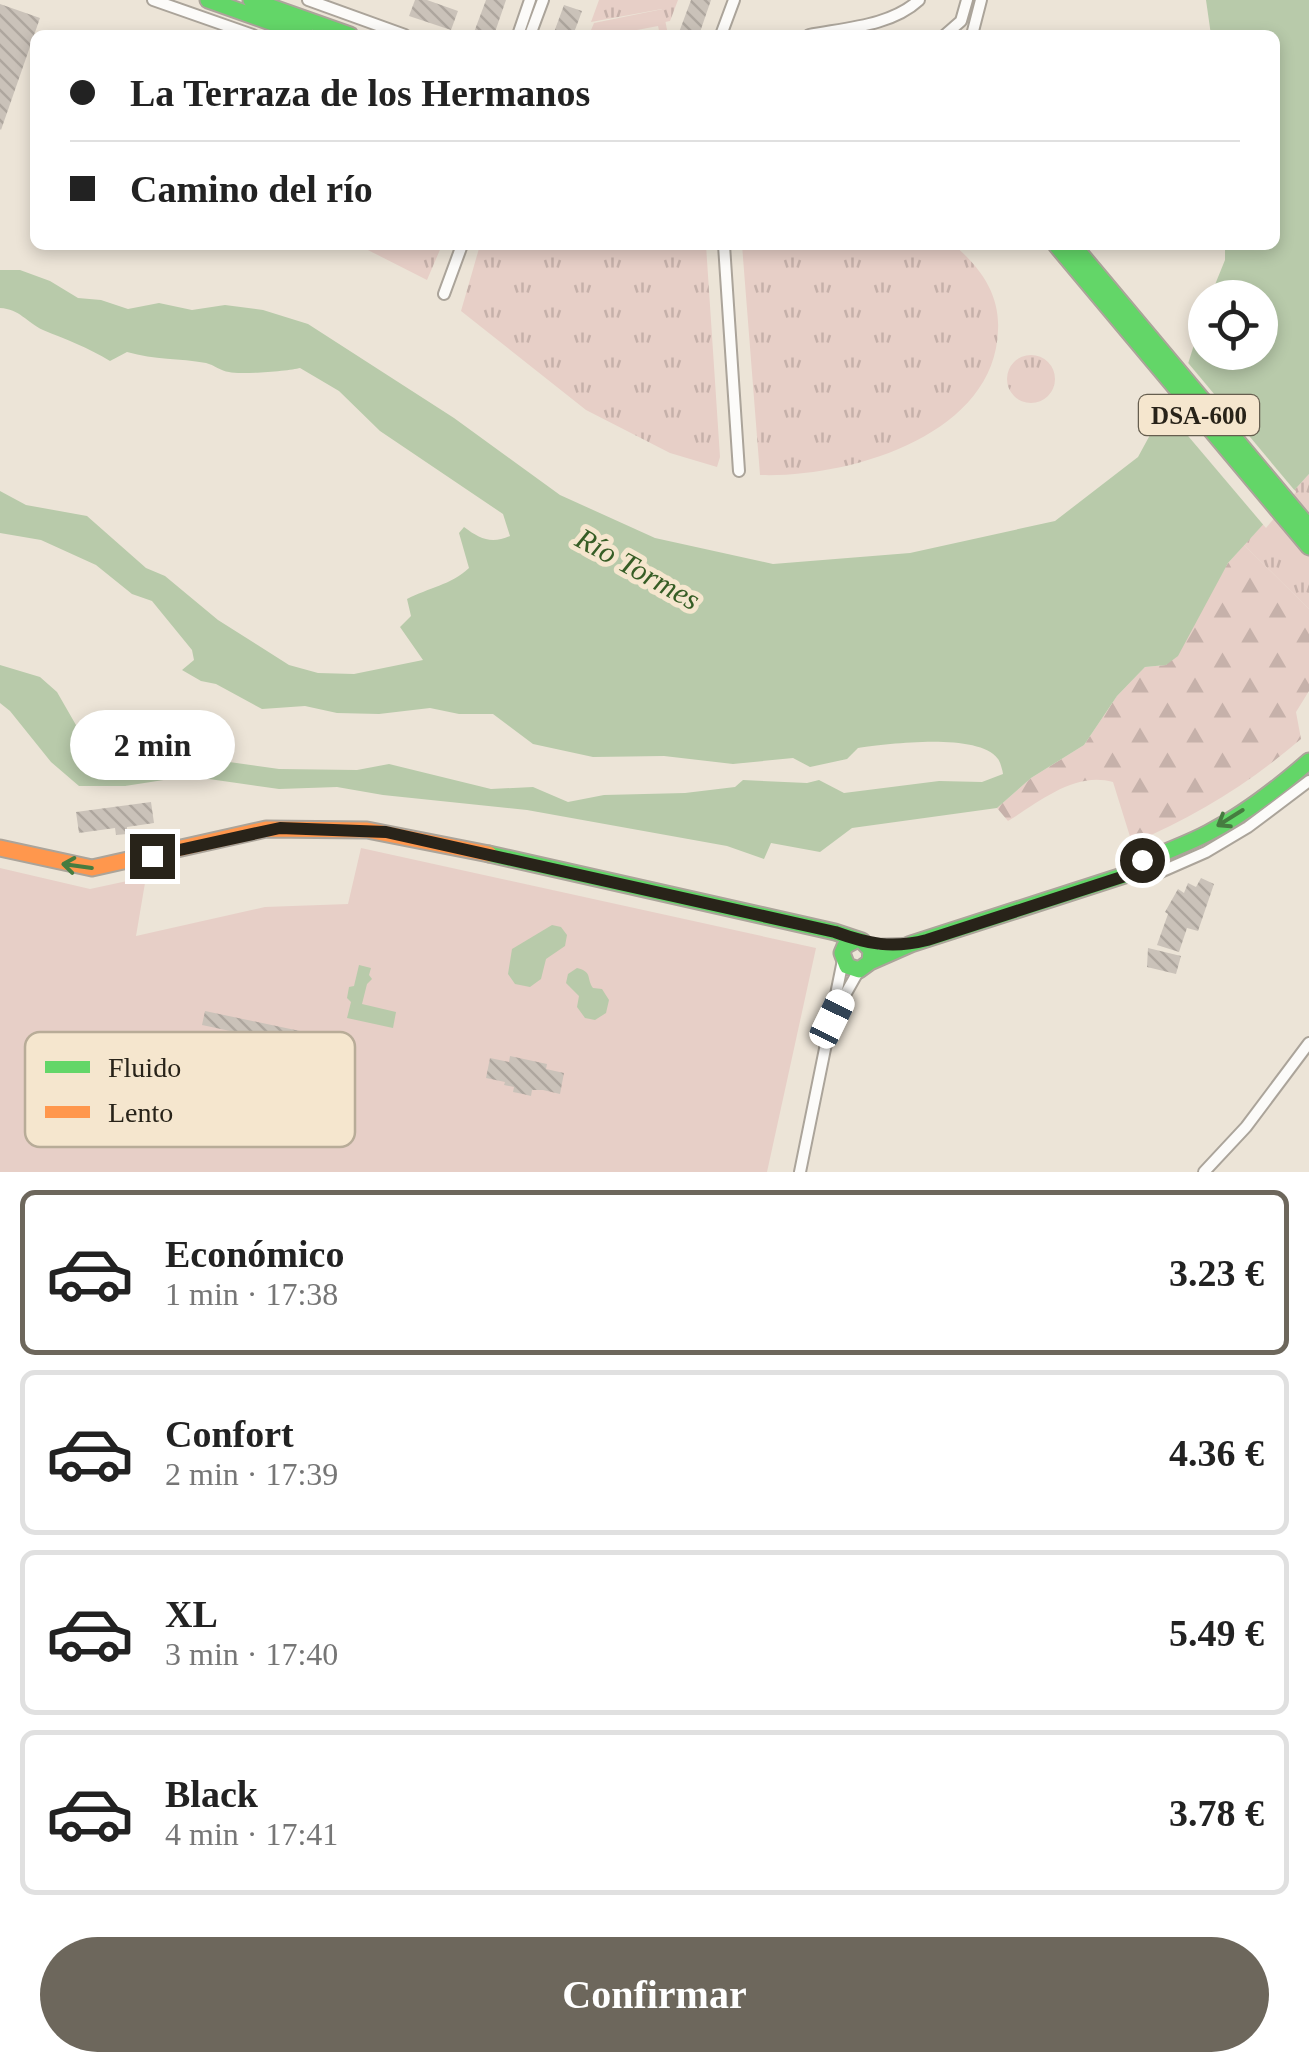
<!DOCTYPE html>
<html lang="es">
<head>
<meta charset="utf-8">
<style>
	body { margin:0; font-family:"Times New Roman",serif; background:#f2f2f2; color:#222; height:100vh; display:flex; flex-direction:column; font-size:38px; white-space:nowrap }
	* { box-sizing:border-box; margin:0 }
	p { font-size:32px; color:#767676 }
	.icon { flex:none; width:55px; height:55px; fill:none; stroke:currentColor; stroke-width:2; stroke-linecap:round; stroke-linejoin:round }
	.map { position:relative; height:1172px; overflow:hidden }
	.side { display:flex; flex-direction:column; background:#fff; flex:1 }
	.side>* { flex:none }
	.hud { position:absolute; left:30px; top:30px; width:1250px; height:220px; border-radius:15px; box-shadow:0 5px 15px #0003; display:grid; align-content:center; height:220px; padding:0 40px; background:#fff }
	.buttons { position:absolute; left:1188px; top:280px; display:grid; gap:20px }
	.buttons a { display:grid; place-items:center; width:90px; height:90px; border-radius:50%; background:#fff; box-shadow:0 5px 15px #0003; font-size:50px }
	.end { position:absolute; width:45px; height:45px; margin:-22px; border:12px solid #282319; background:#fff; box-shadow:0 0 0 5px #fff }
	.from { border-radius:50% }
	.bubble { position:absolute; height:70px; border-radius:35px; background:#fff; box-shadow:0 5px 15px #0003; font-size:32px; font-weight:700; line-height:70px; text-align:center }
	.car { position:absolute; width:30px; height:60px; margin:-30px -15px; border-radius:12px; box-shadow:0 0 8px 2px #0007; background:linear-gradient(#fff 24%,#345 0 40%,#fff 0 76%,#345 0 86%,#fff 0) }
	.hud b { display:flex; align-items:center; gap:35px; height:95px; font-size:38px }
	.hud b+b { border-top:2px solid #e0e0e0 }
	.hud i { width:25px; height:25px; background:#222 }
	ul { padding:18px 0 0; list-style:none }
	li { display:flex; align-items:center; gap:30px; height:165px; margin:0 20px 15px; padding:0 20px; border:5px solid #e0e0e0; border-radius:15px }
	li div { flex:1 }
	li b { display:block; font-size:38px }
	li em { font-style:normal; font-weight:700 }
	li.current { border-color:#6d675c }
	li>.icon { width:90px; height:90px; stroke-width:1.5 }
	.button { display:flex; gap:20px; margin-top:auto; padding:20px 40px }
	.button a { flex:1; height:115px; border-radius:60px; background:#6d675c; color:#fff; font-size:40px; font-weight:700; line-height:115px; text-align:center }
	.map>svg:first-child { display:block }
	.grass { fill:url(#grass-tufts) }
	.forest { fill:url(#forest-firs) }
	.garden { fill:#e7cfc7 }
	.water { fill:#b8caaa }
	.pier { fill:#ece4d7 }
	.building { fill:url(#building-back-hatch) }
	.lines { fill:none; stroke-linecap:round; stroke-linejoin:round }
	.street-casing { stroke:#aba49a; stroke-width:14 }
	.fast-casing { stroke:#aba49a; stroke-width:19 }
	.slow-casing { stroke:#aba49a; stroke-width:19 }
	.street { stroke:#fcfbf9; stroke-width:10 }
	.fast { stroke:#63d668; stroke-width:15 }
	.slow { stroke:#ff974d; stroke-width:15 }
	.oneway { stroke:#467c40 }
	.route { stroke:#282319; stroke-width:12 }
	.labels { text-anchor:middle; stroke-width:10; stroke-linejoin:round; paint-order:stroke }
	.shield { fill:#f5e6ce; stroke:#665e4f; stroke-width:2.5 }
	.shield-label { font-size:25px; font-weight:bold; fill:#282319 }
	.water-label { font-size:30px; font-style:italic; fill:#365d25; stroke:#f5e6ce }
	.key { fill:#f5e6ce; stroke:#b8ac98; stroke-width:2.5 }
	.key-label { font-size:28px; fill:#282319 }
</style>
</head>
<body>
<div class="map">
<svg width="1309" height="1172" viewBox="0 0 1309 1172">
	<defs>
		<pattern id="grass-tufts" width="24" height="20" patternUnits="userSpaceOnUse" patternTransform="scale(2.5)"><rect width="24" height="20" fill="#e7cfc7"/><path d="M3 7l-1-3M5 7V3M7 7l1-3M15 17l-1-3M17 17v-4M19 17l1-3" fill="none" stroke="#c6b1aa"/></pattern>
		<pattern id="forest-firs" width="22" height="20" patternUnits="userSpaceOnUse" patternTransform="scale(2.5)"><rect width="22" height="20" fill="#e7cfc7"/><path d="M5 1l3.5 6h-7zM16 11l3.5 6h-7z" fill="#c6b1aa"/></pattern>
		<pattern id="building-back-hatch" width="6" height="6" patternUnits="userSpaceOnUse" patternTransform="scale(2.5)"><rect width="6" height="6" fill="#cac2b9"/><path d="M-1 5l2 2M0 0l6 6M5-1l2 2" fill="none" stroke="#aea69e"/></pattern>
	</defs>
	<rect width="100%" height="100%" fill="#ece4d7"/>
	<!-- grass -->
	<path class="grass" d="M599 0H678L670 21 665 22 662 9 591 22Z
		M358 245H442L427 280Z
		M480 245H706L720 457 717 467 670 453 586 410 461 311Z
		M742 245H954C980 267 1000 294 998 330 995 436 848 478 760 475Z
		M1007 379a24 24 0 1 1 48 0a24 24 0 1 1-48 0Z
		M1309 474V609L1244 545Z"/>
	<!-- forest -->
	<path class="forest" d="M1244 545 1309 609V691L1296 712 1301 739C1248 784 1195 817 1132 843L1113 782C1075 771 1039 802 1008 821L997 808 1031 778 1084 745 1117 696 1145 667 1166 665 1228 563Z"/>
	<!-- garden -->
	<path class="garden" d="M663 9 668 35H660L658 26 637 30V35H589L594 23Z
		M361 848 816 948 767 1172H0V868L90 889 146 877 136 936 265 907 348 904Z"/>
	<!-- water -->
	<path class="water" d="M1206 0H1309V474L1228 563 1178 656 1166 665 1145 667 1117 696 1084 745 1031 778 997 808 852 828 820 852 771 843 764 859 727 846 527 810 383 795 337 787 279 789 209 779H170L125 786H79L51 762 10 711 0 703V665L40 677 57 692 84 739 102 751 136 758 195 754 208 759 279 769 357 770 389 764 491 789 533 787 568 802 604 795 685 793 735 787 743 780 807 783 819 780 844 793 939 781 982 782 1003 774C1003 772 1000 761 998 759 978 732 888 744 858 748L847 759 810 767 793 758 733 764 664 756 593 757 533 744 493 714H459L430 708 379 714 337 713 305 706 262 709 216 684 201 681 182 670 194 660 192 650 152 601 132 594 96 565 41 540 0 533V491L26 505 87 516 146 568 165 576 218 620 289 665 318 673 354 674 423 660 400 627 411 616 407 599C428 588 451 585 469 568L459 533 464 527C480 539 491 544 510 536L503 514 380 431 339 391 300 368C289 371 239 375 229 372 221 371 214 365 206 363 179 358 155 360 127 352L110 361C89 348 65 339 43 330 26 322 20 309 0 308V270H20L50 281 78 298 101 300 128 309 159 303 192 310 225 305 263 310 308 324 454 418 560 495 655 538 773 564 910 553 1055 521 1138 457 1187 367 1205 310V352H1260V298L1210 297 1225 260V245H1275V35H1211Z
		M552 925 561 927 567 935 565 946 546 959 541 979 530 987 515 984 508 974 512 949Z
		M359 965 371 968 369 975 372 979 367 984 362 1004 396 1012 393 1028 347 1018 351 1002 347 998 349 987 354 986Z
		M577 968C593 972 586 978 593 988L602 989 609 1000 606 1013 595 1020 585 1018 577 1007 579 996 566 983 568 974Z"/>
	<!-- pier -->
	<path class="pier" d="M1184 358 1296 492 1266 528 1161 404Z"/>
	<!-- building -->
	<path class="building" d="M415 0H427L458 11 451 30 409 16Z
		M486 0H506L494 35H473Z
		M691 0H711L699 35H678Z
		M0 4 40 18 1 130 0 129Z
		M564 5 582 11 578 22 573 35H553Z
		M151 802 154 823 127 827V834L116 835 115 828 79 833 76 812Z
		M1201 878 1214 884 1198 931 1187 928 1179 952 1157 945 1168 914 1165 912 1178 889 1184 893 1188 883 1196 887Z
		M1148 948 1181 956 1176 974 1147 967Z
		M205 1011 314 1034 311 1048 202 1025Z
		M510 1056 547 1064 546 1069 564 1073 560 1094 543 1090H532L531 1096 523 1094 513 1092 514 1087 504 1085 505 1082 486 1078 490 1058 509 1062Z"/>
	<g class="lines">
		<defs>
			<path id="street" d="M153 0 253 35
				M308 0 405 35
				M518 35 530 0
				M530 35 543 0
				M721 35 734 0
				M809 35C845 28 891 26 919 0
				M945 35 961 21 967 0
				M972 35 981 0
				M724 245 739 471
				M444 294 462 245
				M1126 875 1149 877 1206 852 1248 827 1309 781
				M868 945 905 944
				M837 1009 859 970
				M800 1172 843 960
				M1204 1172 1246 1127 1309 1043"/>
			<path id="fast" d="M208 0 307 35
				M251 0 350 35
				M1056 245 1309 547
				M1073 245 1309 527
				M489 854 835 932 862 941 871 950 870 962 859 970 847 966 842 953 845 946 856 940
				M870 962 911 944 1125 875C1150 855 1180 848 1208 833 1245 814 1278 788 1309 761"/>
			<path id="slow" d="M0 848 92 868 266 829 367 830 489 854"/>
		</defs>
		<!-- street casing -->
		<use href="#street" class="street-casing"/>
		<!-- fast casing -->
		<use href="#fast" class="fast-casing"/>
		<!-- slow casing -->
		<use href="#slow" class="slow-casing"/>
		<!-- street -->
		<use href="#street" class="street"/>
		<!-- fast -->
		<use href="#fast" class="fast"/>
		<!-- slow -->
		<use href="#slow" class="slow"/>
	</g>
	<!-- one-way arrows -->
	<defs><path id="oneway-shaft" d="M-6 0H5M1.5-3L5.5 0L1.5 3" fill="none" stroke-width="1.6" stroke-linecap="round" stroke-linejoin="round" transform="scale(2.5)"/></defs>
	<g class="oneway">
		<use href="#oneway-shaft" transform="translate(1230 818) rotate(148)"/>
		<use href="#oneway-shaft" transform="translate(77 866) rotate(-172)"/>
	</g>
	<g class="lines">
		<!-- route -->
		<path class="route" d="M152 856 280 828 386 832 835 932C868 944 892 949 927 940L1125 876 1142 860"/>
	</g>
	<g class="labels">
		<!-- shield labels -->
		<rect class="shield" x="1139" y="395" width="120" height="40" rx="8"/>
		<g class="shield-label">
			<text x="1199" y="424">DSA-600</text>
		</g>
		<!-- water labels -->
		<g class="water-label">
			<text transform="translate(638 569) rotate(29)" y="10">Río Tormes</text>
		</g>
	</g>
	<!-- legend -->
	<rect x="25" y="1032" width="330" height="115" rx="15" class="key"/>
	<rect x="45" y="1061" width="45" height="12" fill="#63d668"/>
	<rect x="45" y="1106" width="45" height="12" fill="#ff974d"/>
	<g class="key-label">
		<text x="108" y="1077">Fluido</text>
		<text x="108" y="1122">Lento</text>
	</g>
</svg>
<div class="buttons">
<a><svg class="icon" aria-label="locate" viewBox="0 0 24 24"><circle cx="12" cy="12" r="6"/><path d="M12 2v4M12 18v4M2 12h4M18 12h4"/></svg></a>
</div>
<i class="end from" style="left:1142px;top:860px"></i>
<i class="end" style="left:152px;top:856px"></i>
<div class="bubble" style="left:70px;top:710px;width:165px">2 min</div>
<i class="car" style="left:832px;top:1019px;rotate:26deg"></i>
<div class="hud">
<b><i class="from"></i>La Terraza de los Hermanos</b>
<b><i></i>Camino del río</b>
</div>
</div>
<section class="side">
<ul>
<li class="current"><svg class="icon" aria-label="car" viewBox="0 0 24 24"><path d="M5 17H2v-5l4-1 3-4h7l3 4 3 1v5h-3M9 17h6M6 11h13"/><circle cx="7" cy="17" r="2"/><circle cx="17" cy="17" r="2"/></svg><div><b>Económico</b><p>1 min · 17:38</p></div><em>3.23 €</em></li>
<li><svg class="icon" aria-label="car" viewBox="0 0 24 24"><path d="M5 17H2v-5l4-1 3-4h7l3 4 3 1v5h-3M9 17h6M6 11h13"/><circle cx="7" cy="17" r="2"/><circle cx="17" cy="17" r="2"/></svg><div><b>Confort</b><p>2 min · 17:39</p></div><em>4.36 €</em></li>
<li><svg class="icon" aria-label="car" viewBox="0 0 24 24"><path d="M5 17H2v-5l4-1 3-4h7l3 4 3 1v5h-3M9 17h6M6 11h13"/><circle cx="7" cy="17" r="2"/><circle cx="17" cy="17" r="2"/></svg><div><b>XL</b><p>3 min · 17:40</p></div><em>5.49 €</em></li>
<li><svg class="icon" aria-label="car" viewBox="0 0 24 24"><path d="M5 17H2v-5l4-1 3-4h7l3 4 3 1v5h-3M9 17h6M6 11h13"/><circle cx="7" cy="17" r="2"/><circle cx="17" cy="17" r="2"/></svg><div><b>Black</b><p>4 min · 17:41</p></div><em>3.78 €</em></li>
</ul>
<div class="button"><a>Confirmar</a></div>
</section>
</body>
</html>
